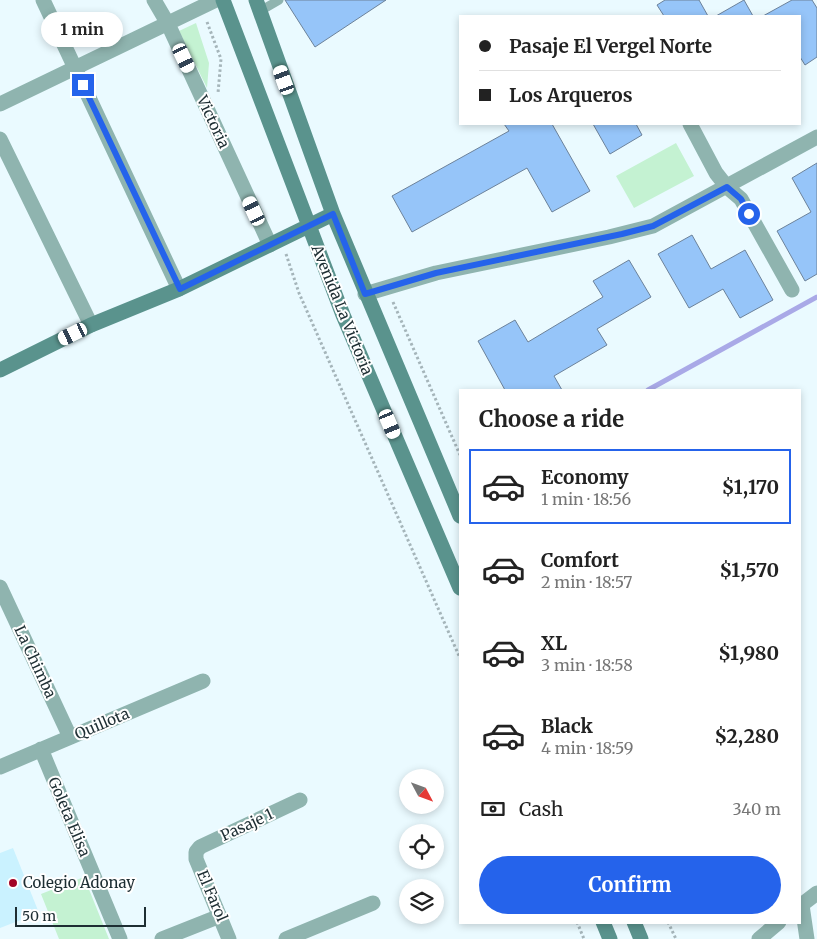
<!DOCTYPE html>
<html lang="en">
<head>
<meta charset="utf-8">
<style>
	body { margin:0; font-family:Merriweather,serif; background:#f2f2f2; color:#222; height:100vh; display:flex; flex-direction:column; font-size:19px; white-space:nowrap }
	* { box-sizing:border-box; margin:0 }
	p { font-size:16px; color:#767676 }
	.icon { flex:none; width:28px; height:28px; fill:none; stroke:currentColor; stroke-width:2; stroke-linecap:round; stroke-linejoin:round }
	.map { position:relative; flex:1; overflow:hidden }
	.side { position:absolute; left:459px; top:389px; width:342px; height:535px; display:flex; flex-direction:column; background:#fff; border-radius:0px; box-shadow:0 2px 8px #0003 }
	.side>* { flex:none }
	.banner { position:absolute; left:459px; top:15px; width:342px; height:110px; border-radius:0px; box-shadow:0 2px 8px #0003; display:grid; align-content:center; height:110px; padding:0 20px; background:#fff }
	.needle { width:32px; rotate:131deg }
	.controls { position:absolute; left:399px; top:769px; display:grid; gap:10px }
	.controls a { display:grid; place-items:center; width:45px; height:45px; border-radius:50%; background:#fff; box-shadow:0 2px 8px #0003; font-size:25px }
	.scale { position:absolute; left:15px; bottom:12px; width:131px; box-sizing:border-box; padding-left:5px; border:2px solid #1e2e33; border-top:0; font-size:14px; line-height:18px; white-space:nowrap; color:#1e2e33; -webkit-text-stroke:4px #fff; paint-order:stroke }
	.end { position:absolute; width:22px; height:22px; margin:-11px; border:6px solid #2563eb; background:#fff; box-shadow:0 0 0 2px #fff }
	.from { border-radius:50% }
	.bubble { position:absolute; height:35px; border-radius:18px; background:#fff; box-shadow:0 2px 8px #0003; font-size:16px; font-weight:700; line-height:35px; text-align:center }
	.car { position:absolute; width:15px; height:30px; margin:-15px -8px; border-radius:6px; box-shadow:0 0 4px 1px #0007; background:linear-gradient(#fff 24%,#345 0 40%,#fff 0 76%,#345 0 86%,#fff 0) }
	.banner b { display:flex; align-items:center; gap:18px; height:48px; font-size:19px }
	.banner b+b { border-top:1px solid #e0e0e0 }
	.banner i { width:12px; height:12px; background:#222 }
	ul { padding:0; list-style:none }
	li { display:flex; align-items:center; gap:15px; height:75px; margin:0 10px 8px; padding:0 10px; border:2px solid transparent; border-radius:0px }
	li div { flex:1 }
	li b { display:block; font-size:19px }
	li em { font-style:normal; font-weight:700 }
	li.active { border-color:#2563eb }
	li>.icon { width:45px; height:45px; stroke-width:1.5 }
	h2 { padding:0 20px; font-size:22px; line-height:60px }
	.pay { display:flex; align-items:center; gap:12px; height:55px; padding:0 20px; font-size:19px }
	.pay p { margin-inline-start:auto }
	.primary-button { display:flex; gap:10px; margin-top:auto; padding:10px 20px }
	.primary-button a { flex:1; height:58px; border-radius:30px; background:#2563eb; color:#fff; font-size:20px; font-weight:700; line-height:58px; text-align:center }
	.map>svg:first-child { display:block }
	.built { fill:#caf2ff }
	.green { fill:#c4f2d2 }
	.lines { fill:none; stroke-linecap:round; stroke-linejoin:round }
	.stream { stroke:#a9a9e7; stroke-width:5 }
	.building { fill:#96c5f9; stroke:#6c829a }
	.path { stroke:#a5b5ba; stroke-width:3; stroke-dasharray:2.5 2.5; stroke-linecap:butt }
	.lane { stroke:#8fb4af; stroke-width:9 }
	.street { stroke:#8fb4af; stroke-width:15 }
	.secondary { stroke:#5a938d; stroke-width:15 }
	.route { stroke:#2563eb; stroke-width:6 }
	.poi-dot { fill:#a20426; stroke:#fff; stroke-width:2 }
	.labels { text-anchor:middle; stroke-width:4; stroke-linejoin:round; paint-order:stroke }
	.street-label { font-size:15px; fill:#1e2e33; stroke:#fff }
	.poi-label { font-size:15px; fill:#1e2e33; stroke:#fff; text-anchor:start }
</style>
</head>
<body>
<div class="map">
<svg width="817" height="939" viewBox="0 0 817 939">
	<rect width="100%" height="100%" fill="#eafaff"/>
	<!-- built -->
	<path class="built" d="M13 848 39 913 0 928V853Z"/>
	<!-- green -->
	<path class="green" d="M196 23 209 63 207 88 179 31Z
		M676 143 694 176 634 208 616 176Z
		M84 877 109 939H59L41 894Z"/>
	<g class="lines">
		<!-- stream -->
		<path class="stream" d="M648 390 817 297"/>
	</g>
	<!-- building -->
	<path class="building" d="M285 0H386L315 47Z
		M665 0H699L708 16H664L657 5Z
		M744 0 753 16H716Z
		M792 0H812L817 8V57L805 65 800 57V16H763Z
		M504 124H552L590 191 552 212 527 168 412 232 392 196 509 131Z
		M593 124H636L642 135 610 154Z
		M817 163V274L805 281 777 231 811 212 792 178Z
		M692 235 711 269 745 250 773 300 740 318 723 289 689 308 658 254Z
		M629 260 651 297 597 329 607 345 554 376 562 390H505L478 341 515 320 528 342 603 297 593 281Z"/>
	<g class="lines">
		<!-- path -->
		<path class="path" d="M207 22 221 59 218 93
			M286 254 299 293 460 658
			M393 302 460 455
			M577 922 584 939
			M668 922 676 939"/>
		<!-- lane -->
		<path class="lane" d="M260 11 279 0"/>
		<!-- street -->
		<path class="street" d="M43 0 179 289
			M154 0 168 24 270 245
			M0 104 216 0
			M690 124 716 173 727 187 741 199 792 290
			M0 139 91 325
			M365 294 436 273 609 237 653 226 817 137
			M0 587 70 737
			M41 749 120 939
			M0 767 203 681
			M802 905 807 939
			M800 906 817 893
			M162 939 220 916
			M229 939 196 859V852L200 847 300 800
			M286 939 373 903
			M759 939 779 922"/>
		<!-- secondary -->
		<path class="secondary" d="M223 0 343 315 460 588
			M256 0 333 214 460 516
			M0 370 91 325 179 289 333 214
			M603 922 610 939
			M634 922 641 939"/>
	</g>
	<g class="lines">
		<!-- route -->
		<path class="route" d="M83 85 180 289 333 214 365 294 436 273 622 234 653 226 727 187 741 199 749 214"/>
	</g>
	<!-- markers -->
	<circle class="poi-dot" cx="13" cy="883" r="5"/>
	<g class="labels">
		<!-- street labels -->
		<g class="street-label">
			<text transform="translate(213 122) rotate(65)" y="5">Victoria</text>
			<text transform="translate(342 310) rotate(68)" y="5">Avenida La Victoria</text>
			<text transform="translate(35 662) rotate(65)" y="5">La Chimba</text>
			<text transform="translate(102 724) rotate(-23)" y="5">Quillota</text>
			<text transform="translate(69 817) rotate(67)" y="5">Goleta Elisa</text>
			<text transform="translate(247 825) rotate(-25)" y="5">Pasaje 1</text>
			<text transform="translate(212 896) rotate(67)" y="5">El Farol</text>
		</g>
		<!-- poi labels -->
		<g class="poi-label">
			<text x="23" y="888">Colegio Adonay</text>
		</g>
	</g>
</svg>
<div class="controls">
<a><svg class="needle" viewBox="-14 -14 28 28"><path d="M0-13l5 13h-10z" fill="#e53935"/><path d="M0 13l5-13h-10z" fill="#767676"/></svg></a>
<a><svg class="icon" aria-label="locate" viewBox="0 0 24 24"><circle cx="12" cy="12" r="6"/><path d="M12 2v4M12 18v4M2 12h4M18 12h4"/></svg></a>
<a><svg class="icon" aria-label="layers" viewBox="0 0 24 24"><path d="M12 4l9 5-9 5-9-5zM3 14l9 5 9-5"/></svg></a>
</div>
<div class="scale">50 m</div>
<i class="end from" style="left:749px;top:214px"></i>
<i class="end" style="left:83px;top:85px"></i>
<div class="bubble" style="left:41px;top:12px;width:82px">1 min</div>
<i class="car" style="left:184px;top:58px;rotate:155deg"></i>
<i class="car" style="left:284px;top:80px;rotate:340deg"></i>
<i class="car" style="left:254px;top:211px;rotate:335deg"></i>
<i class="car" style="left:73px;top:334px;rotate:244deg"></i>
<i class="car" style="left:390px;top:424px;rotate:157deg"></i>
<div class="banner">
<b><i class="from"></i>Pasaje El Vergel Norte</b>
<b><i></i>Los Arqueros</b>
</div>
<section class="side">
<h2>Choose a ride</h2>
<ul>
<li class="active"><svg class="icon" aria-label="car" viewBox="0 0 24 24"><path d="M5 17H2v-5l4-1 3-4h7l3 4 3 1v5h-3M9 17h6M6 11h13"/><circle cx="7" cy="17" r="2"/><circle cx="17" cy="17" r="2"/></svg><div><b>Economy</b><p>1 min · 18:56</p></div><em>$1,170</em></li>
<li><svg class="icon" aria-label="car" viewBox="0 0 24 24"><path d="M5 17H2v-5l4-1 3-4h7l3 4 3 1v5h-3M9 17h6M6 11h13"/><circle cx="7" cy="17" r="2"/><circle cx="17" cy="17" r="2"/></svg><div><b>Comfort</b><p>2 min · 18:57</p></div><em>$1,570</em></li>
<li><svg class="icon" aria-label="car" viewBox="0 0 24 24"><path d="M5 17H2v-5l4-1 3-4h7l3 4 3 1v5h-3M9 17h6M6 11h13"/><circle cx="7" cy="17" r="2"/><circle cx="17" cy="17" r="2"/></svg><div><b>XL</b><p>3 min · 18:58</p></div><em>$1,980</em></li>
<li><svg class="icon" aria-label="car" viewBox="0 0 24 24"><path d="M5 17H2v-5l4-1 3-4h7l3 4 3 1v5h-3M9 17h6M6 11h13"/><circle cx="7" cy="17" r="2"/><circle cx="17" cy="17" r="2"/></svg><div><b>Black</b><p>4 min · 18:59</p></div><em>$2,280</em></li>
</ul>
<div class="pay"><svg class="icon" aria-label="cash" viewBox="0 0 24 24"><path d="M3 7h18v10H3z"/><circle cx="12" cy="12" r="2"/></svg>Cash<p>340 m</p></div>
<div class="primary-button"><a>Confirm</a></div>
</section>
</div>
</body>
</html>
